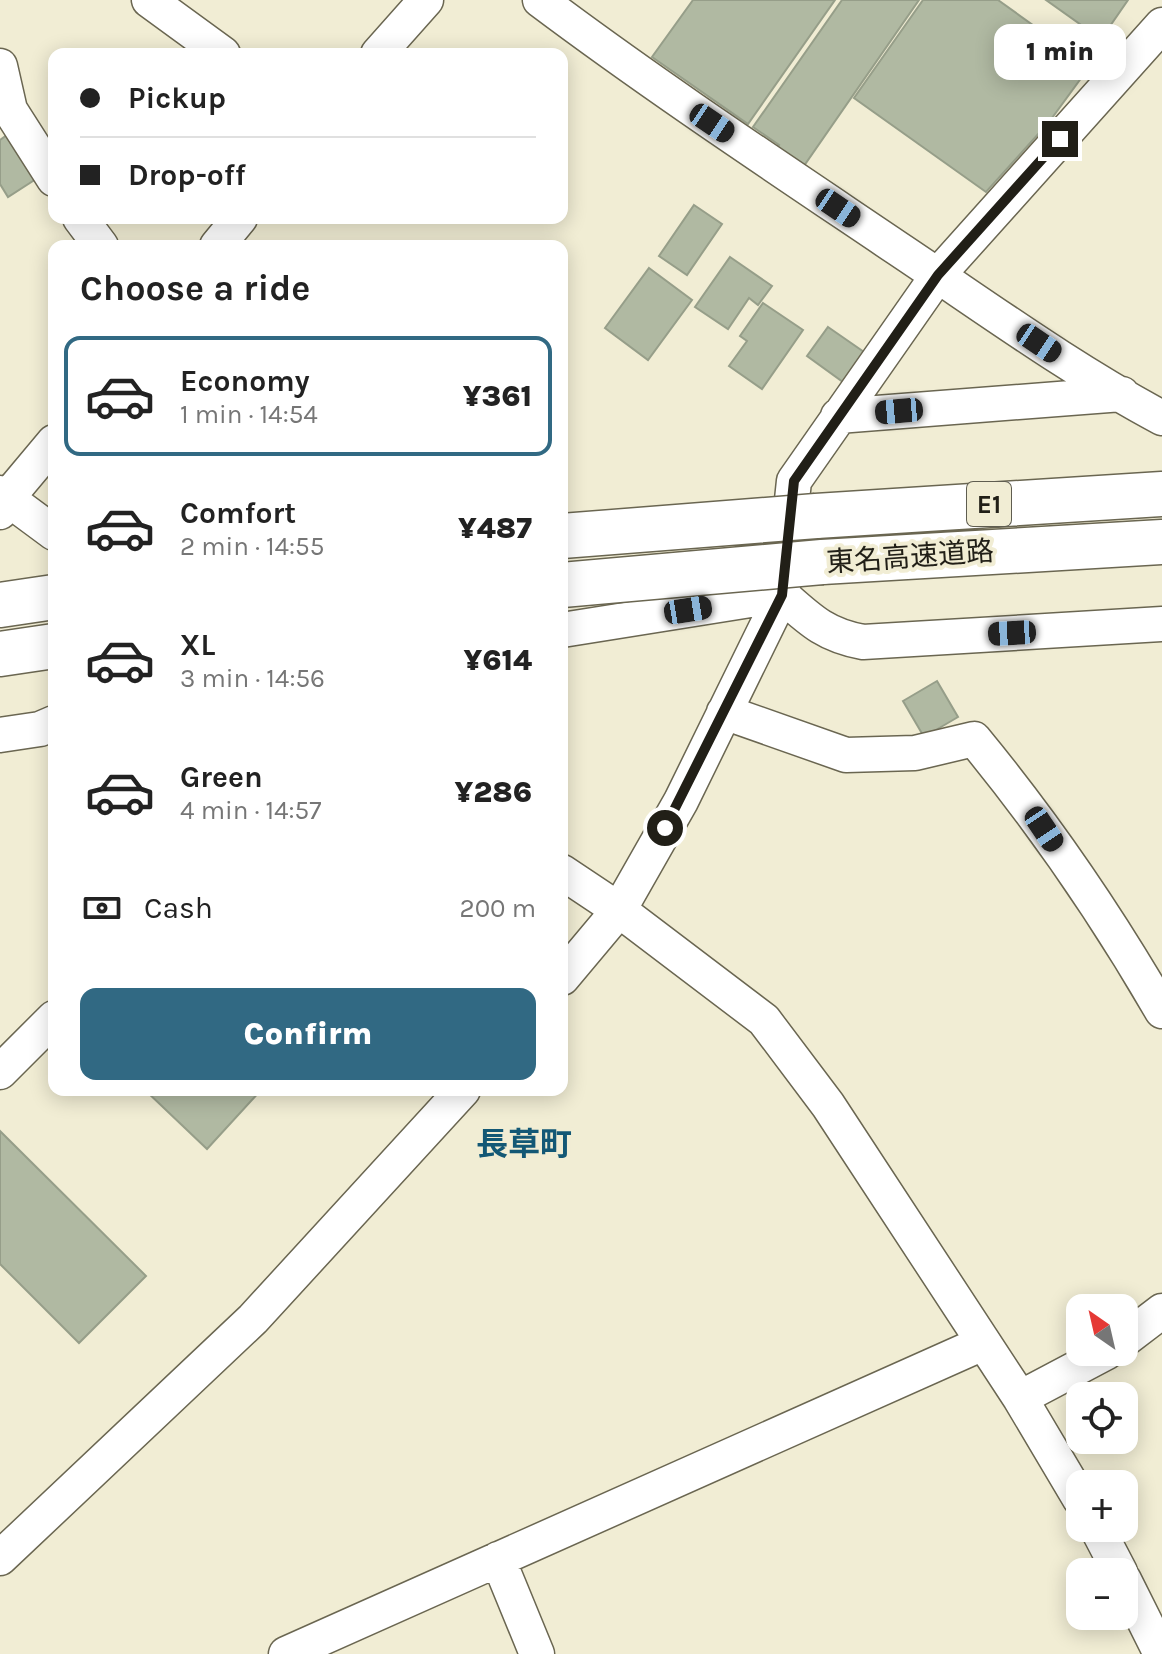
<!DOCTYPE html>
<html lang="en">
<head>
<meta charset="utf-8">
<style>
	body { margin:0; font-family:Karla,"Noto Sans JP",sans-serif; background:#f6f6f6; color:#222; height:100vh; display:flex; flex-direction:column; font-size:30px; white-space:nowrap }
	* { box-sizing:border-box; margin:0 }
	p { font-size:26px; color:#767676 }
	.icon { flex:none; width:44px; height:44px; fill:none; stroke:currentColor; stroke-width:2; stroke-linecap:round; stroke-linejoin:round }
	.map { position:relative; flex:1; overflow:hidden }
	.drawer { position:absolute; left:48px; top:240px; width:520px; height:856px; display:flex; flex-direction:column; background:#fff; border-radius:16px; box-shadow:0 4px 20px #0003 }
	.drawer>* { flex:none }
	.banner { position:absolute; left:48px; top:48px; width:520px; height:176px; border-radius:16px; box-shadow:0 4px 20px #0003; display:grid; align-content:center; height:176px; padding:0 32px; background:#fff }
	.needle { width:52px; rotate:326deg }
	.controls { position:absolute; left:1066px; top:1294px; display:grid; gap:16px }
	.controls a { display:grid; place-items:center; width:72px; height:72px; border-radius:16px; background:#fff; box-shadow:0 4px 20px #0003; font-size:40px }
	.end { position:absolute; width:36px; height:36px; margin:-18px; border:10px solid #211f17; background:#fff; box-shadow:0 0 0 4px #fff }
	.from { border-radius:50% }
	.bubble { position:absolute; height:56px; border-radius:16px; background:#fff; box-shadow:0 4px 20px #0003; font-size:26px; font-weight:800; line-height:56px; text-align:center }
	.car { position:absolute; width:24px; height:48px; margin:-24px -12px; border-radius:10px; box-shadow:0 0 6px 2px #0007; background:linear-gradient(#222 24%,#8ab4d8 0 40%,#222 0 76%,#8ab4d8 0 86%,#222 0) }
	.banner b { display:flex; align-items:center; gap:28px; height:76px; font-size:30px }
	.banner b+b { border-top:2px solid #e0e0e0 }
	.banner i { width:20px; height:20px; background:#222 }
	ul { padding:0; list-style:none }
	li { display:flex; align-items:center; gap:24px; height:120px; margin:0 16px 12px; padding:0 16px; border:4px solid transparent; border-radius:16px }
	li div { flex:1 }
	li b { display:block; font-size:30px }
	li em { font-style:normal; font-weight:800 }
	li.selected { border-color:#316983 }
	li>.icon { width:72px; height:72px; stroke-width:1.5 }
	h2 { padding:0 32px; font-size:36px; line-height:96px }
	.pay { display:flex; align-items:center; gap:20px; height:88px; padding:0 32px; font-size:30px }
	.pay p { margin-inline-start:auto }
	.primary-button { display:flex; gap:16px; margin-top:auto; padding:16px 32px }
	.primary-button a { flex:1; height:92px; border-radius:16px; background:#316983; color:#fff; font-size:32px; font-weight:800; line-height:92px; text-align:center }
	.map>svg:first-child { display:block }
	.building { fill:#b0b9a2; stroke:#969e89; stroke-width:2 }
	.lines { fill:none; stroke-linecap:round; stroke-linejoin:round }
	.minor-casing { stroke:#6a6651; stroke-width:37 }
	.highway-casing { stroke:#6a6651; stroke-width:47 }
	.minor { stroke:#fff; stroke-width:34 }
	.highway { stroke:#fff; stroke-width:44 }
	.highway-bridge-casing { stroke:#6a6651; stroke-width:47; stroke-linecap:butt }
	.highway-bridge { stroke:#fff; stroke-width:44 }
	.route { stroke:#211f17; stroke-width:10 }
	.labels { text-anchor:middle; stroke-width:8; stroke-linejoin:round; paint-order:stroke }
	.shield { fill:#f1edd4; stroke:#5f5d50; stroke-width:2 }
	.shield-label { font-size:26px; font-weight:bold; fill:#211f17 }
	.street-label { font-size:28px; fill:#211f17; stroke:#f1edd4 }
	.quarter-label { font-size:32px; font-weight:bold; fill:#135875; stroke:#f1edd4 }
</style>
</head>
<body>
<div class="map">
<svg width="1162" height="1654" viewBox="0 0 1162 1654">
	<rect width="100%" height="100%" fill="#f1edd4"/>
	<!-- building -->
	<path class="building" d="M693 0H835L748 124 652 57Z
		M842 0H919L799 173 772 154 779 145 753 127Z
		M923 0H998L1090 66 1049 122 986 192 854 98Z
		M1046 0H1128L1101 39Z
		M7 135 36 179 8 197 0 184V140Z
		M694 205 722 224 687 275 659 256Z
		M730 257 772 286 758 305 749 298 728 329 695 307Z
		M649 268 692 300 648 360 605 328Z
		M763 303 803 330 762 389 729 366 747 341 740 336Z
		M828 327 864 352 843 382 807 356Z
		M937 681 958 717 924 737 903 701Z
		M145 1090H261L207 1149Z
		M0 1131 146 1276 79 1343 0 1264Z"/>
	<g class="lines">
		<defs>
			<path id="minor" d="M149 0 223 54
				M540 0C656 87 777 167 897 248 984 306 1070 369 1162 418
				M378 54 426 0
				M0 66 10 110 54 179
				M80 218 101 246
				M217 246 240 218
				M838 416 1122 394
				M0 493 54 533
				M0 512 7 498 54 442
				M562 630 782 595C810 620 825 635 863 642L1162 624
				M724 712 846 755 915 753 974 739C1044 824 1107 916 1162 1011
				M0 735 40 729 54 723
				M562 872 619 910 764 1020 828 1105 1020 1398 1080 1499
				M562 978 619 910 681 801 782 595 794 481 938 275 1162 25
				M0 1072 54 1018
				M1124 1340 1162 1311
				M1020 1398 1107 1352
				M1097 1528 1120 1572
				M0 1558 253 1319 463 1090
				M498 1559 537 1654
				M1124 1580 1161 1654
				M286 1654 983 1343"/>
			<path id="highway" d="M816 516 1162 494
				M822 562 1162 542
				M0 605 54 597
				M0 654 54 646"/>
		</defs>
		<!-- minor casing -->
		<use href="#minor" class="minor-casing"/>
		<!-- highway casing -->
		<use href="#highway" class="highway-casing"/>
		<!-- minor -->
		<use href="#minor" class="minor"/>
		<!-- highway -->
		<use href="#highway" class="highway"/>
		<defs>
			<path id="highway-bridge" d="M562 536 816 516
				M562 585 822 562"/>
		</defs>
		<!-- highway-bridge casing -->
		<use href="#highway-bridge" class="highway-bridge-casing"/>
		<!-- highway-bridge -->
		<use href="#highway-bridge" class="highway-bridge"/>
	</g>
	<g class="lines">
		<!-- route -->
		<path class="route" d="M665 828 782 595 794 481 938 275 1060 139"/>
	</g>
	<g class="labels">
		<!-- shield labels -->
		<rect class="shield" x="967" y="482" width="44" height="44" rx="6"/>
		<g class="shield-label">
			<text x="989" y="513">E1</text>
		</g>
		<!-- street labels -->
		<g class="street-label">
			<text transform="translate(910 556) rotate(-4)" y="10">東名高速道路</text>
		</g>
		<!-- quarter labels -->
		<g class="quarter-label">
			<text x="524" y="1155">長草町</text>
		</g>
	</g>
</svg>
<div class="controls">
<a><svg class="needle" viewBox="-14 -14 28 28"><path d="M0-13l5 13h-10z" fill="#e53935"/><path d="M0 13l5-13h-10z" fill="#767676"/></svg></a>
<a><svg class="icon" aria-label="locate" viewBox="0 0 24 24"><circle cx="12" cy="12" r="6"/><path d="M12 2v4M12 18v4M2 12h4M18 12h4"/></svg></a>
<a>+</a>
<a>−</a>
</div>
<i class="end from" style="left:665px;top:828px"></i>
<i class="end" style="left:1060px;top:139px"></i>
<div class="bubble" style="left:994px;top:24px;width:132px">1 min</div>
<i class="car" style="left:712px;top:123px;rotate:124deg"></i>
<i class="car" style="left:838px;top:208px;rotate:124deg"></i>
<i class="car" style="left:1039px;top:343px;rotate:124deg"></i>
<i class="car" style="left:899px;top:411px;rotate:265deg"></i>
<i class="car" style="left:688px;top:610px;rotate:81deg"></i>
<i class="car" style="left:1012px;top:633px;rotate:267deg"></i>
<i class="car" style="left:1044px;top:829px;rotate:146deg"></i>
<div class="banner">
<b><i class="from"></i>Pickup</b>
<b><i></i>Drop-off</b>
</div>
<section class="drawer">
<h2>Choose a ride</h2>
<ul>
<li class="selected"><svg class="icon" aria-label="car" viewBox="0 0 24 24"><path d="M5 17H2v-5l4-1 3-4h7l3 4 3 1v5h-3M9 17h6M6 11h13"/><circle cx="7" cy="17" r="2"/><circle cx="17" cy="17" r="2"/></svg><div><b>Economy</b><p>1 min · 14:54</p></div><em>¥361</em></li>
<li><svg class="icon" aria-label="car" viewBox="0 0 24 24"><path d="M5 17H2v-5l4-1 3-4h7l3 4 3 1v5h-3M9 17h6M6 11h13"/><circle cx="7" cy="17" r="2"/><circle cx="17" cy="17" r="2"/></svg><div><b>Comfort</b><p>2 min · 14:55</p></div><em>¥487</em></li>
<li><svg class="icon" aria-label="car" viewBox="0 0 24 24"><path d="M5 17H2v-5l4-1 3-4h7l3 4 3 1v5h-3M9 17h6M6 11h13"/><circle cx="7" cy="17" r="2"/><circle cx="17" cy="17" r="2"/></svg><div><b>XL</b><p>3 min · 14:56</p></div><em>¥614</em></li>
<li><svg class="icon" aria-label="car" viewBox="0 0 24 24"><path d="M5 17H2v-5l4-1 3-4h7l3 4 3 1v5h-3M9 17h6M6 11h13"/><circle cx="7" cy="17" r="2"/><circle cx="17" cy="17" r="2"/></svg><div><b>Green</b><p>4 min · 14:57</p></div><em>¥286</em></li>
</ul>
<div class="pay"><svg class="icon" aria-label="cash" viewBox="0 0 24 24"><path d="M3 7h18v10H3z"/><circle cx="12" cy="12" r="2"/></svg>Cash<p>200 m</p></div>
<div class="primary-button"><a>Confirm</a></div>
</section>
</div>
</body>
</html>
